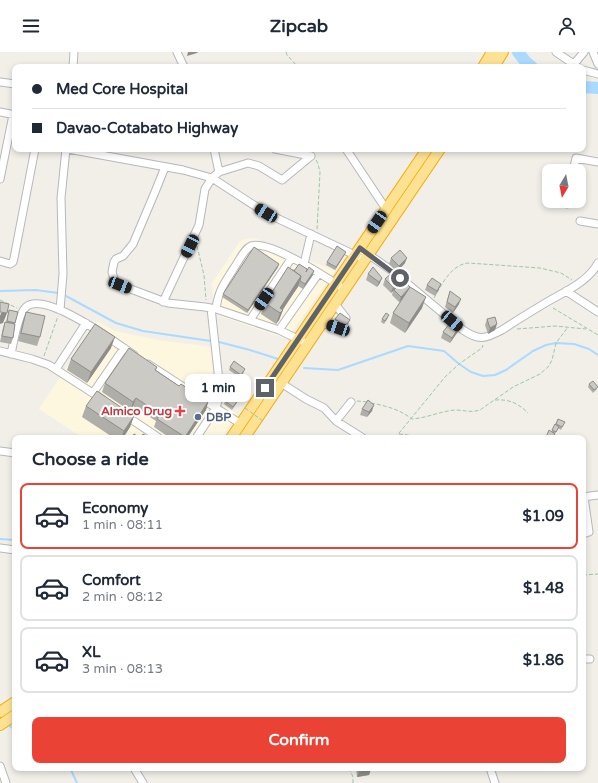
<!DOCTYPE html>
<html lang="en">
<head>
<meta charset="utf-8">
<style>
	body { margin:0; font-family:"Varela Round",sans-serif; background:#f6f6f7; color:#1f2937; height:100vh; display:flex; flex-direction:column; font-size:15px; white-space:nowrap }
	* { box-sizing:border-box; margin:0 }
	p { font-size:13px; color:#747a83 }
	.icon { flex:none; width:22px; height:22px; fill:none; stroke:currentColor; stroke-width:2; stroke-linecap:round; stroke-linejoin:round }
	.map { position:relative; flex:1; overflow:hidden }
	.sheet { position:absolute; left:12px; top:383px; width:574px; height:336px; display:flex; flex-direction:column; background:#fff; border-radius:8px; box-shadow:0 2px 6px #0003 }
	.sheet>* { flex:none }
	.guide { position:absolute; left:12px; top:12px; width:574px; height:88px; border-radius:8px; box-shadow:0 2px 6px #0003; display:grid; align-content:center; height:88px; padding:0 20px; background:#fff }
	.needle { width:26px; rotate:190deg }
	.fabs { position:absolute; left:542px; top:112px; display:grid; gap:8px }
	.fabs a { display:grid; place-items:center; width:44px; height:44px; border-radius:8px; background:#fff; box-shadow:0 2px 6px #0003; font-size:20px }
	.end { position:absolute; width:18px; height:18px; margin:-9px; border:5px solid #5f6368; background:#fff; box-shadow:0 0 0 2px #fff }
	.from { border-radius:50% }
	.bubble { position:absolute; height:28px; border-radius:8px; background:#fff; box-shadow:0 2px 6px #0003; font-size:13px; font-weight:800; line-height:28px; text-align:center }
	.car { position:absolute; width:12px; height:24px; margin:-12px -6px; border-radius:5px; box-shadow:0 0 3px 1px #0007; background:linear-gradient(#222 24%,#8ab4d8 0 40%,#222 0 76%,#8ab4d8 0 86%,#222 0) }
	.guide b { display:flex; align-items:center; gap:14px; height:38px; font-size:15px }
	.guide b+b { border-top:1px solid #e0e1e3 }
	.guide i { width:10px; height:10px; background:#1f2937 }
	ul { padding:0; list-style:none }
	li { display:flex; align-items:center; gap:12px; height:66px; margin:0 8px 6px; padding:0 12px; border:2px solid #e0e1e3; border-radius:8px }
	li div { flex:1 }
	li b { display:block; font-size:15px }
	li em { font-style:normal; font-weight:800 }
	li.current { border-color:#ea4335 }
	li>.icon { width:36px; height:36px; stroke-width:1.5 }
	h2 { padding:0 20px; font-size:18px; line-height:48px }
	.primary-button { display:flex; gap:8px; margin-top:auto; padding:8px 20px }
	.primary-button a { flex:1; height:46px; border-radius:8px; background:#ea4335; color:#fff; font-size:16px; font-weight:800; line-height:46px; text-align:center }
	header { display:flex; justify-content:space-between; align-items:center; height:52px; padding:0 20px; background:#fff; font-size:18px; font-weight:800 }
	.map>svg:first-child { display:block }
	.commercial { fill:#fef7e0 }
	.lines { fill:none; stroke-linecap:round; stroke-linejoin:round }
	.stream { stroke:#aadaff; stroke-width:2 }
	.river { stroke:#aadaff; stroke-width:12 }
	.minor-casing { stroke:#b5b8bc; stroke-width:9 }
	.highway-casing { stroke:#f9ab00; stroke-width:12 }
	.path { stroke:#9cc7a9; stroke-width:1; stroke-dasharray:4 2; stroke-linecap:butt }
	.minor { stroke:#fff; stroke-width:7 }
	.highway { stroke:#fde293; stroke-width:10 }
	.path-bridge { stroke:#9cc7a9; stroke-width:1; stroke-dasharray:4 2; stroke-linecap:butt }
	.wall { fill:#afaea9 }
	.shaded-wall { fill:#8f8d8a }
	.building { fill:#cccac5; stroke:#8f8d8a }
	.route { stroke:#5f6368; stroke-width:5 }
	.health-dot { fill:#e0444e; stroke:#fff; stroke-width:1.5 }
	.service-dot { fill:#5c6f8a; stroke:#fff; stroke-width:1.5 }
	.labels { text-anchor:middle; stroke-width:4; stroke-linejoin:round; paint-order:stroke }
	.health-label { font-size:12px; font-weight:bold; fill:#be3a42; stroke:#fff; text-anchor:end }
	.service-label { font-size:12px; font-weight:bold; fill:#4e5e75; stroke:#fff; text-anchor:start }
</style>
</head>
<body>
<header><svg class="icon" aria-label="menu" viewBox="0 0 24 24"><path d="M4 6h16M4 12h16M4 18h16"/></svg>Zipcab<svg class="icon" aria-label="person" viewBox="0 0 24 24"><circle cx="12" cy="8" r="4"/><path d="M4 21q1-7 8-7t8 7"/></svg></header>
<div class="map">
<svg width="598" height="731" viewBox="0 0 598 731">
	<rect width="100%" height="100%" fill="#f1efe8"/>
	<!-- commercial -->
	<path class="commercial" d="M254 186 335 219 287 287 214 262 212 231 241 188Z
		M97 269 115 279 158 288 211 295 216 348 237 362 221 386H83L39 357Z"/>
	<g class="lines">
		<!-- stream -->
		<path class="stream" d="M0 239 36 238 58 241
			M66 244 116 271 143 279 211 289
			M219 290 250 298 278 307
			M304 316 338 318 408 294 444 299 459 312 471 320 483 324 495 323 506 318 533 299 546 293 556 291 574 292 589 297 598 303
			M0 487 15 488
			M10 674 15 678
			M70 716 77 731"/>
		<!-- river -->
		<path class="river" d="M518 0 525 9 532 15
			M583 35 598 36"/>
		<defs>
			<path id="minor" d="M177 0 184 15
				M556 0 578 15
				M593 0 598 12
				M574 12 584 0
				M73 15 74 0
				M583 18 598 22
				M0 30 15 32
				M0 60 15 63
				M68 97 183 118 212 126 266 161 359 205
				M214 97 219 120
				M275 97 311 104
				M346 97 386 157
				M165 115 155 140 133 192 123 204 116 207 114 210 112 220 115 230 120 233 168 251 205 255 216 257 279 278 302 289
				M573 119 576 106 598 110
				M0 127 13 63
				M567 152 568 149
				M580 169 598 172
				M365 200 391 218 463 278C479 289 485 287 502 278 517 268 532 259 547 250 564 240 588 230 598 211
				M0 209 10 212 13 210 14 206 35 97
				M304 212 311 182
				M566 239 598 260
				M163 250 199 173 205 137 212 126 219 120 248 111 259 114 282 128 311 104
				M335 252 346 266 345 268
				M216 257C218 239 225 230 234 216 239 209 244 197 251 194 268 187 329 227 344 237
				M60 258 63 222 61 146 66 97
				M250 268 291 207
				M322 271 338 276 340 274
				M279 278 319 221
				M0 299 32 307 49 313 102 347
				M11 302C14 289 17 264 26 255 45 238 116 291 134 303
				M148 312 188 338
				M56 317 86 271
				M281 331 306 347 324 356 336 369 363 386
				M93 341 124 296
				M202 347 241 372
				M125 363 159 386
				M336 369 351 350
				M196 386 216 356 219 345V329L211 256
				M0 399 15 401
				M583 445 598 443
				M583 482 589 480 584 445
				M0 496 15 498
				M583 607H590
				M0 714 6 731
				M134 716 143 731
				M490 716 495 731"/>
			<path id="highway" d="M483 15 492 0
				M494 15 503 0
				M231 386 427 97
				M244 386 440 97
				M0 660 15 650
				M0 673 15 663"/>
		</defs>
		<!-- minor casing -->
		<use href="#minor" class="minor-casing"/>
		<!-- highway casing -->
		<use href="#highway" class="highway-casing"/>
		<!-- path -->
		<path class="path" d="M286 0 287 3 298 15
			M316 108 318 112 320 120 317 178
			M197 194 204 223 206 248
			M434 246C442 232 451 213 468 211L540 216 561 221 572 228
			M0 248 17 256
			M553 256 598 283
			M517 277 555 274 586 277
			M44 304 58 264
			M495 348C509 347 518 351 528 361
			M357 349 368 350
			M371 351C386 354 399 357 412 367 427 366 441 359 455 358 464 358 471 361 480 358L513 335 540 322 549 314 552 308 556 291 568 275
			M399 382 408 383 417 386
			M97 386 99 384
			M395 386 445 325 459 312 482 296 483 293
			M583 523 598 522
			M349 716 353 725V731"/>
		<!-- minor -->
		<use href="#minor" class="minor"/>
		<!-- highway -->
		<use href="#highway" class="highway"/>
		<!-- path-bridge -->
		<path class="path-bridge" d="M245 356 263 369"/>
	</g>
	<!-- wall -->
	<path class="wall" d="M345 202 335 218 326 213 327 210Z
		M391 206 405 211 397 220 389 212Z
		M278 215 247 261 222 245 223 242Z
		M373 215 380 231 377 235 366 228 368 222Z
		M291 217 306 220 314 219 312 224 303 237 298 234 283 258 279 268 276 272 261 262 265 251Z
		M385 227 401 230 422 256 405 281 390 271 393 261 402 247 399 250 392 243 393 239 391 241 383 233Z
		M427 233 439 237 435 244 425 238Z
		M450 239 459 252 453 261 445 255Z
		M9 258 18 260 15 272 13 286 11 292 0 290 3 276 5 270H6Z
		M26 260 40 285 37 294 18 289 23 268Z
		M388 266 384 272 381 270 382 267Z
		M335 267 349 271 344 277 334 270Z
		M487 267 495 278 488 282 485 273Z
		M459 278 450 291 441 286 443 280Z
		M111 296 87 331 67 318 71 307Z
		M157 315 156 318 179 334 208 350 206 358 187 386H170L154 375 156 369 133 354 130 359 102 340 105 331Z
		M230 315 244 320 240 326 229 318Z
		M589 332 597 337 593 341 588 335Z
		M239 347 238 349 232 358 224 352 225 349Z
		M86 354 134 364 130 375 123 386H114L82 365Z
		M362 357 372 359 367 365 360 363Z
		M558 367 565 370 561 378 558 376 553 386H545L551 380Z
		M356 716H371L369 723 357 725Z"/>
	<!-- shaded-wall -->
	<path class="shaded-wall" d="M188 0H198L197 1 187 4Z
		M346 200 345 202 335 218 336 215Z
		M407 206 405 211 397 220 399 214Z
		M279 212 278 215 247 261 248 258Z
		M314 219 312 224 303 237 305 232Z
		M301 224 298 235 280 261V256Z
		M382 226 380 231 377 235 379 230Z
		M402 227 400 232 391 241 393 235Z
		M441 232 439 237 435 244 437 239Z
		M410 235 408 241 399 250 401 245Z
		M426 245 422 256 405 281 409 271Z
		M461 247 459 252 453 261 455 255Z
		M283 258 279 268 276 272 280 261Z
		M1 261H7L3 271 0 272V264Z
		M461 272 459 278 450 291 452 286Z
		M497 272 495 278 488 282 490 276Z
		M115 285 111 296 87 331 91 320Z
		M136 346 133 354 130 359 133 350Z
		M208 350 206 358 187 386H184Z
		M374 353 372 359 367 365 369 360Z
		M134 364 130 375 123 386H121L124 379Z
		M371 717 369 723 357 725 359 720Z"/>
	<!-- building -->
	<path class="building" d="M337 194 346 200 336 215 327 210Z
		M254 195 279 212 248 258 223 242Z
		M400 198 407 206 399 214 391 206Z
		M299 212 307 217 306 220 309 215 314 219 305 232 300 229 301 224 294 219Z
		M288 215 301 224 280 256 283 258 280 261 265 251Z
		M373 215 382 226 379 230 368 222Z
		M394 219 402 227 393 235 385 227Z
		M432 226 441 232 437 239 427 233Z
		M403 228 410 235 401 245 394 238Z
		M410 235 426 245 409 271 393 261Z
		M450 239 461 247 455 255 447 250Z
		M0 250 9 252 7 261 0 260Z
		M9 258 18 260 15 271 7 269Z
		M26 260 45 264 40 285 21 281Z
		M340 261 350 268 345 274 335 267Z
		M386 261 389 263 385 269 382 267Z
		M495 265 497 272 490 276 487 267Z
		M453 267 461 272 452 286 443 280Z
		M5 270 15 272 13 286 2 284Z
		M95 272 115 285 91 320 71 307Z
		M129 296 157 315 155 318 179 334 181 332 208 350 185 385 157 367 160 362 136 346 133 350 105 331Z
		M234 309 245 317 241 323 230 315Z
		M593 329 598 335 594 338 589 332Z
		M97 339 134 364 124 379 86 354Z
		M230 341 239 347 233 355 225 349Z
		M368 348 374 353 369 360 362 357Z
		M558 367 565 370 562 375 556 372Z
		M555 372 559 375 556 380 552 378Z
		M549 378 555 382 552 386H548L546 385Z
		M134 382 139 385V386H131Z
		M143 382 149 386H140Z
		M358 716H371V717L359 720Z"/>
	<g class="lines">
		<!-- route -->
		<path class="route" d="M265 336 360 196 400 226"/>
	</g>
	<!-- markers -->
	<path class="health-dot" d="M178 353h4v4h4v4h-4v4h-4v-4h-4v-4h4z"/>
	<circle class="service-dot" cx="198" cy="365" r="4"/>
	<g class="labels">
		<!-- health labels -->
		<g class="health-label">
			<text x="172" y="363">Almico Drug</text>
		</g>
		<!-- service labels -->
		<g class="service-label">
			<text x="206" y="369">DBP</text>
		</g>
	</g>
</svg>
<div class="fabs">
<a><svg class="needle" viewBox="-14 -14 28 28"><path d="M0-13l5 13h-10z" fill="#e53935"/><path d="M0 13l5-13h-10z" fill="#747a83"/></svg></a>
</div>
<i class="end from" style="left:400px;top:226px"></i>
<i class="end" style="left:265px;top:336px"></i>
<div class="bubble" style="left:185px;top:322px;width:66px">1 min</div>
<i class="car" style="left:266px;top:161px;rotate:301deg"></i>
<i class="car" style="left:377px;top:170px;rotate:214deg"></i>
<i class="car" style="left:190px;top:194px;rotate:206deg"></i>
<i class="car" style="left:120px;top:233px;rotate:111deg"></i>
<i class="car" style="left:264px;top:247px;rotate:214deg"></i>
<i class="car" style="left:452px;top:269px;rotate:130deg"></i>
<i class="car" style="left:338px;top:276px;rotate:289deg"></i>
<div class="guide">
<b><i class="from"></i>Med Core Hospital</b>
<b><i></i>Davao-Cotabato Highway</b>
</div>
<section class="sheet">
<h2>Choose a ride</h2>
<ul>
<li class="current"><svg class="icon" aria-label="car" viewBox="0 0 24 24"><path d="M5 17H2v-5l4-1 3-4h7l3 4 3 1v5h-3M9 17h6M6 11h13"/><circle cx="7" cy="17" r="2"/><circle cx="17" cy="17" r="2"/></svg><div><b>Economy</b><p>1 min · 08:11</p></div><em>$1.09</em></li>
<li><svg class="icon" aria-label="car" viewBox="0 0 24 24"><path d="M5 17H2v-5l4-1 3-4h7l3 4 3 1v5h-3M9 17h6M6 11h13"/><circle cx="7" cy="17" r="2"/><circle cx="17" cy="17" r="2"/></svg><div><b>Comfort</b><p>2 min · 08:12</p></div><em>$1.48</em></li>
<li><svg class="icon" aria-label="car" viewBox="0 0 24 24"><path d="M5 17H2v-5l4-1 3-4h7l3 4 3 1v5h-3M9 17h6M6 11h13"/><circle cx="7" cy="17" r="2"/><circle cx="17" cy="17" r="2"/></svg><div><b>XL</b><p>3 min · 08:13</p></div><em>$1.86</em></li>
</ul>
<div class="primary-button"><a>Confirm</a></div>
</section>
</div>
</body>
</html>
